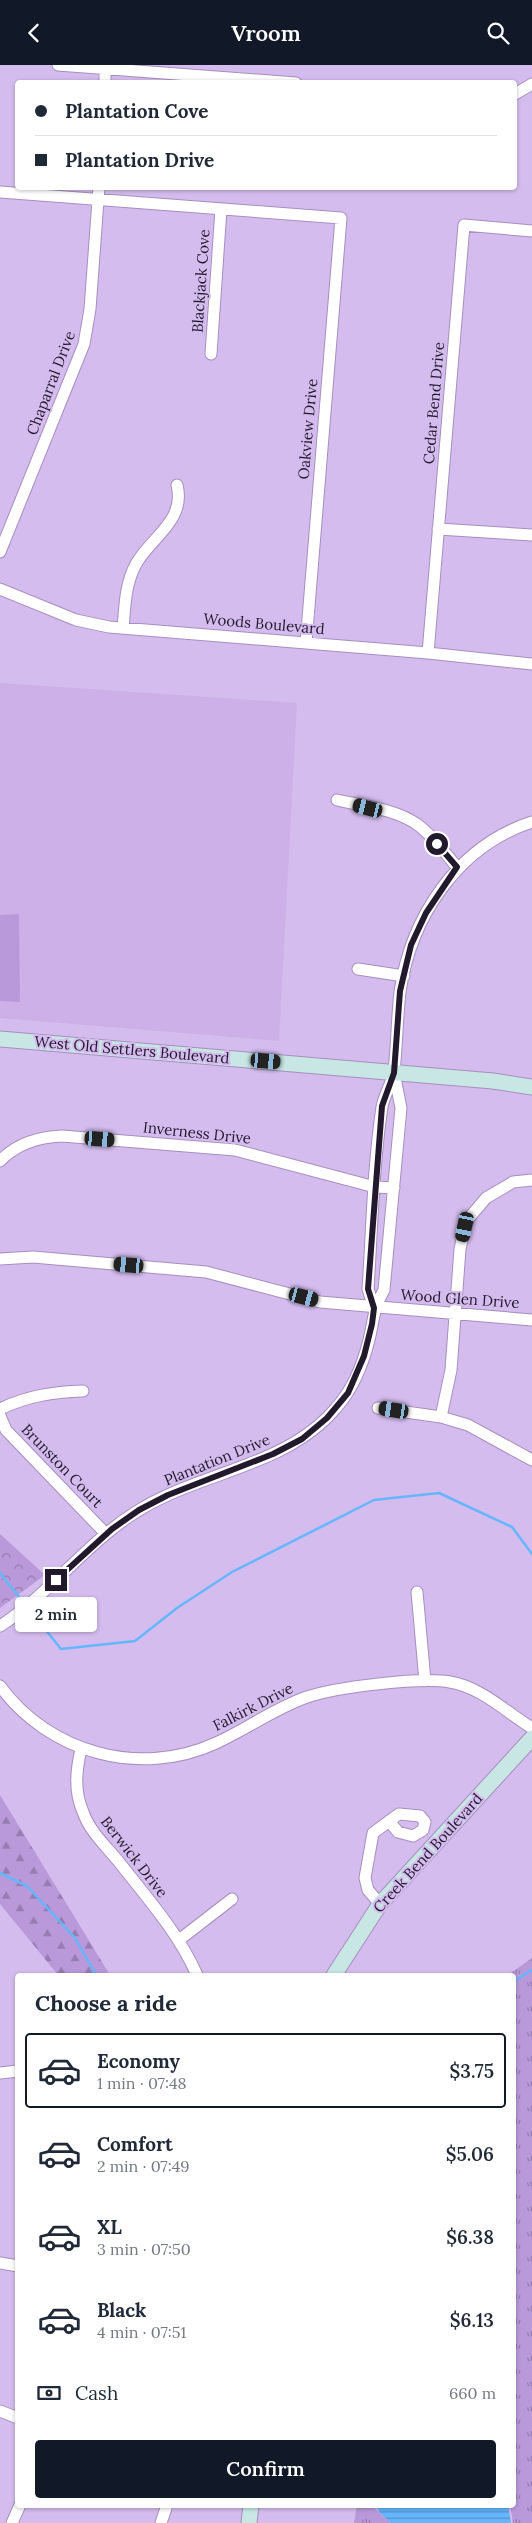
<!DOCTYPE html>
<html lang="en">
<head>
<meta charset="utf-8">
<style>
	body { margin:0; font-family:Lora,serif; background:#f2f2f3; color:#1f2937; height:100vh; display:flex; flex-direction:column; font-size:19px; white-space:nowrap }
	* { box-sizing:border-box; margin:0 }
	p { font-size:16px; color:#747a83 }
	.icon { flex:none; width:28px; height:28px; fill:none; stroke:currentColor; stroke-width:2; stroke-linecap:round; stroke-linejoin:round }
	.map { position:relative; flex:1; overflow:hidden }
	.drawer { position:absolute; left:15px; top:1908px; width:501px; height:535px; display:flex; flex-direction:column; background:#fff; border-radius:5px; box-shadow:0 1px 4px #0004 }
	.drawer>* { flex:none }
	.guide { position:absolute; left:15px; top:15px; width:502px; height:110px; border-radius:5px; box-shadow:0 1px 4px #0004; display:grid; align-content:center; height:110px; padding:0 20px; background:#fff }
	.end { position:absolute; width:22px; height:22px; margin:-11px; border:6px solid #23192c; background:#fff; box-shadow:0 0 0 2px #fff }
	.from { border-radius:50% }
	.bubble { position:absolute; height:35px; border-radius:5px; background:#fff; box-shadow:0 1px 4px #0004; font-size:16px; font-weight:600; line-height:35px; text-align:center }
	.car { position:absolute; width:15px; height:30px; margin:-15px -8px; border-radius:6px; box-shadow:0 0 4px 1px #0007; background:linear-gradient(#222 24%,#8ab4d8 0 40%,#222 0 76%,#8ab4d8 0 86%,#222 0) }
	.guide b { display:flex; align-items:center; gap:18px; height:48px; font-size:19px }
	.guide b+b { border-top:1px solid #e0e1e3 }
	.guide i { width:12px; height:12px; background:#1f2937 }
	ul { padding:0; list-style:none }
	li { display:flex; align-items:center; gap:15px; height:75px; margin:0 10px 8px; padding:0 10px; border:2px solid transparent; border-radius:5px }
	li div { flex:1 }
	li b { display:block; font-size:19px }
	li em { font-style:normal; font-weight:600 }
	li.on { border-color:#111827 }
	li>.icon { width:45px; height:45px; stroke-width:1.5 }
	h2 { padding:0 20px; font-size:22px; line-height:60px }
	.pay { display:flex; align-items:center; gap:12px; height:55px; padding:0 20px; font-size:19px }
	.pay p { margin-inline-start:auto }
	.button { display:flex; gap:10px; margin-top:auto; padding:10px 20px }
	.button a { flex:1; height:58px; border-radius:5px; background:#111827; color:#fff; font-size:20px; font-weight:600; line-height:58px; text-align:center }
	header { display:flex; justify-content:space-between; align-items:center; height:65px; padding:0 20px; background:#111827; color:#fff; font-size:22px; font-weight:600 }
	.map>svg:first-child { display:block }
	.built { fill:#ccb0e7 }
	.grass { fill:url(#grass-tufts) }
	.forest { fill:url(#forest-firs) }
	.park { fill:url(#park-crowns) }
	.pitch { fill:#b999da }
	.water { fill:url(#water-rules) }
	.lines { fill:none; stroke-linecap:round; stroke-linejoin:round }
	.stream { stroke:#65b6fc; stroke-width:2.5 }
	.street-casing { stroke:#a68fbe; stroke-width:13 }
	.secondary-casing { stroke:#a68fbe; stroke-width:17 }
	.street { stroke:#fff; stroke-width:11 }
	.secondary { stroke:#c8e7e4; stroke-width:15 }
	.route { stroke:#23192c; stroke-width:6 }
	.labels { text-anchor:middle; stroke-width:4; stroke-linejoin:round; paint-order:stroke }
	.street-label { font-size:15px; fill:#23192c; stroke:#d4bcee }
</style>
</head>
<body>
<header><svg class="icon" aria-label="back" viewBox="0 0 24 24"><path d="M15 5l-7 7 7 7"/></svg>Vroom<svg class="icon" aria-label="search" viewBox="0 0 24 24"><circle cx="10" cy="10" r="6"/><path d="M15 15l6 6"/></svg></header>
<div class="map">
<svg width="532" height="2458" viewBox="0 0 532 2458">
	<defs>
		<pattern id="grass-tufts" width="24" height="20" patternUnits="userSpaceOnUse" patternTransform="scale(1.25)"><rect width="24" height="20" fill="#b999da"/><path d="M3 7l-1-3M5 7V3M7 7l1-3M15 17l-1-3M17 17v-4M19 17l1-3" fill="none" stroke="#967cb1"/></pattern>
		<pattern id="forest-firs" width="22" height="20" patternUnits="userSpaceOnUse" patternTransform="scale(1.25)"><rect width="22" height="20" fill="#b999da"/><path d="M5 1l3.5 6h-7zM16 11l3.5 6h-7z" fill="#967cb1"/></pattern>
		<pattern id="park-crowns" width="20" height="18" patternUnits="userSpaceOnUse" patternTransform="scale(1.25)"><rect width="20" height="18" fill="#b999da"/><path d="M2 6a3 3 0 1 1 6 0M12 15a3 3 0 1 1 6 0" fill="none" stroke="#967cb1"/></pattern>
		<pattern id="water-rules" width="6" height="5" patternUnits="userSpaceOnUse" patternTransform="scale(1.25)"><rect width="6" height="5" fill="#65b6fc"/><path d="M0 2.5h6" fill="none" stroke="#5393cc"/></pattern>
	</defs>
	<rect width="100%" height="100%" fill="#d4bcee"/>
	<!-- built -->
	<path class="built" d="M0 618 297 638 279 976 0 953Z"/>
	<!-- grass -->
	<path class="grass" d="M532 1893V2458H513L510 2440H514V1910H508Z
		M357 2440H371L391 2458H354Z"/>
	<!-- forest -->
	<path class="forest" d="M0 1730 110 1910H58L0 1839Z"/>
	<!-- park -->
	<path class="park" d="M0 1469 45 1510 0 1543Z"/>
	<!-- pitch -->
	<path class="pitch" d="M19 849 20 937 0 936V850Z"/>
	<!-- water -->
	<path class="water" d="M375 2440H508L511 2458H391L380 2448Z"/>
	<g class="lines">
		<!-- stream -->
		<path class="stream" d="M0 1508 20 1533
			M37 1554 61 1584 135 1576 177 1543 232 1507 374 1435 439 1428 512 1462 532 1489
			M0 1808 27 1821 75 1873 96 1910
			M514 1916 532 1905"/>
		<defs>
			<path id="street" d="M58 0 296 18
				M105 18V3
				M515 29 532 19
				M0 127 341 153 306 578
				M211 289 221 144
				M438 464 532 470
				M0 487 84 279 90 244 99 122
				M0 524 76 555 109 562 428 588 532 599
				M123 563C125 541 125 519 136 499 151 472 186 456 177 420
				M428 588 464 160 532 166
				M337 735C363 741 396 744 418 760 433 771 445 788 457 802
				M358 904 404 911
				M0 1096C16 1079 39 1072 62 1071L235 1085 375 1122 394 1123
				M0 1194 33 1192 206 1207 320 1237 532 1255
				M374 1243 368 1224C372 1164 373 1102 382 1042 384 1030 392 1019 394 1006 397 980 397 953 400 927 411 851 458 781 532 757
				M378 1343 441 1352 468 1360 532 1395
				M0 1344C27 1331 53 1327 83 1326
				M0 1351 6 1365 106 1469
				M441 1352 451 1305 460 1184 465 1162 469 1153 486 1133 513 1117 532 1115
				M417 1527 425 1616
				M0 1561C50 1529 86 1478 136 1447 200 1406 285 1403 336 1343 353 1324 363 1299 369 1275 374 1254 373 1244 384 1225L401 1043 394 1008
				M0 1621C49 1688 140 1713 216 1678 247 1664 275 1643 307 1632 337 1622 420 1612 450 1617 481 1622 506 1647 532 1663
				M81 1684C76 1706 74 1726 83 1747 90 1767 106 1781 119 1797 147 1833 178 1867 197 1910
				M380 1839 368 1825 365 1813 373 1768 399 1749 420 1751 425 1757 423 1765 413 1771 398 1767 389 1756
				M179 1875 232 1834
				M0 2008 18 2006
				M0 2198 18 2201
				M0 2346 18 2353
				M12 2458 20 2440
				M161 2458 167 2440"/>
			<path id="secondary" d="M0 974 493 1016 532 1022
				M334 1910 380 1839 532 1673
				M249 2458 251 2440"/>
		</defs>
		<!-- street casing -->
		<use href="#street" class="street-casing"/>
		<!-- secondary casing -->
		<use href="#secondary" class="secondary-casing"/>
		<!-- street -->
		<use href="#street" class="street"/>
		<!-- secondary -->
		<use href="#secondary" class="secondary"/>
	</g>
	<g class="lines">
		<!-- route -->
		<path class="route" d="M56 1515 112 1464 139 1445 168 1430 273 1389 302 1374 327 1353 348 1328 364 1291 372 1259 374 1243 368 1224 377 1106 382 1041 394 1008 400 926 411 880 426 848 457 802 437 779"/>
	</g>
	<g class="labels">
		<!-- street labels -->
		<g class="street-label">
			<text transform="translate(201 216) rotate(-86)" y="5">Blackjack Cove</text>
			<text transform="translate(51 318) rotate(-69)" y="5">Chaparral Drive</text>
			<text transform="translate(434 338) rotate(-85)" y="5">Cedar Bend Drive</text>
			<text transform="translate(308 364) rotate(-85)" y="5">Oakview Drive</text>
			<text transform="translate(264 559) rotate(5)" y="5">Woods Boulevard</text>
			<text transform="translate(132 985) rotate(5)" y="5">West Old Settlers Boulevard</text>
			<text transform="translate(197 1068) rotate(6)" y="5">Inverness Drive</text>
			<text transform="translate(460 1234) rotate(4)" y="5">Wood Glen Drive</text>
			<text transform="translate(217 1395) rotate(-22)" y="5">Plantation Drive</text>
			<text transform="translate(62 1401) rotate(46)" y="5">Brunston Court</text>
			<text transform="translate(253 1642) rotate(-27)" y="5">Falkirk Drive</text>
			<text transform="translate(428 1788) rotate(-48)" y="5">Creek Bend Boulevard</text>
			<text transform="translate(134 1792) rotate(52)" y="5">Berwick Drive</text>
		</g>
	</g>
</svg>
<i class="end from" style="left:437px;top:779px"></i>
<i class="end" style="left:56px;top:1515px"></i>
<div class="bubble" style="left:15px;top:1532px;width:82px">2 min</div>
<i class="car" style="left:368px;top:743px;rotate:284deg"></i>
<i class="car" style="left:266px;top:996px;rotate:95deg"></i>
<i class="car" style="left:100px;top:1074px;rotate:94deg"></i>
<i class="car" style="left:465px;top:1162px;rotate:192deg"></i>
<i class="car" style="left:129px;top:1200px;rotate:275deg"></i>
<i class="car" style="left:304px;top:1232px;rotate:105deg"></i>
<i class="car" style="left:394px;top:1345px;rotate:279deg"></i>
<div class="guide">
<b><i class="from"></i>Plantation Cove</b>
<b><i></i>Plantation Drive</b>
</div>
<section class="drawer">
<h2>Choose a ride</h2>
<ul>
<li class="on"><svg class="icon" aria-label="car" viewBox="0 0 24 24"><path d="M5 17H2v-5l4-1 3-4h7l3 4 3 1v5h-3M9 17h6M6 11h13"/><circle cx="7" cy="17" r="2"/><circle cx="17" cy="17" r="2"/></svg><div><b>Economy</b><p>1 min · 07:48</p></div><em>$3.75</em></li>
<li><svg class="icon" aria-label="car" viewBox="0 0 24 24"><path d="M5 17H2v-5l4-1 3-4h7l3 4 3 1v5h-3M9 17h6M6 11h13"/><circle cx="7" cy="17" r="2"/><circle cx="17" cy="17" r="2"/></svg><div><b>Comfort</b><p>2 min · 07:49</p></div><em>$5.06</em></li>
<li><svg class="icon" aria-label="car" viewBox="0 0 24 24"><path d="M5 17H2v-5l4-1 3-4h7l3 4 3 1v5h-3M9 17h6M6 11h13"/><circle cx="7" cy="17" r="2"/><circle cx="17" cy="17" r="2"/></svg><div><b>XL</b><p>3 min · 07:50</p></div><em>$6.38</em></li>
<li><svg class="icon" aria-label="car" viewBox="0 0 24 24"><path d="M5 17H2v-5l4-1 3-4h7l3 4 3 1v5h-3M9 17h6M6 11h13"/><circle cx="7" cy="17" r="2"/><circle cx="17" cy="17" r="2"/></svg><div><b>Black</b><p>4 min · 07:51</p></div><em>$6.13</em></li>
</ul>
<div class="pay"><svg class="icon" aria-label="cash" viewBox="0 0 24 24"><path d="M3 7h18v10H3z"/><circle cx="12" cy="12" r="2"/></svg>Cash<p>660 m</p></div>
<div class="button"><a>Confirm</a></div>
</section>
</div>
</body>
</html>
